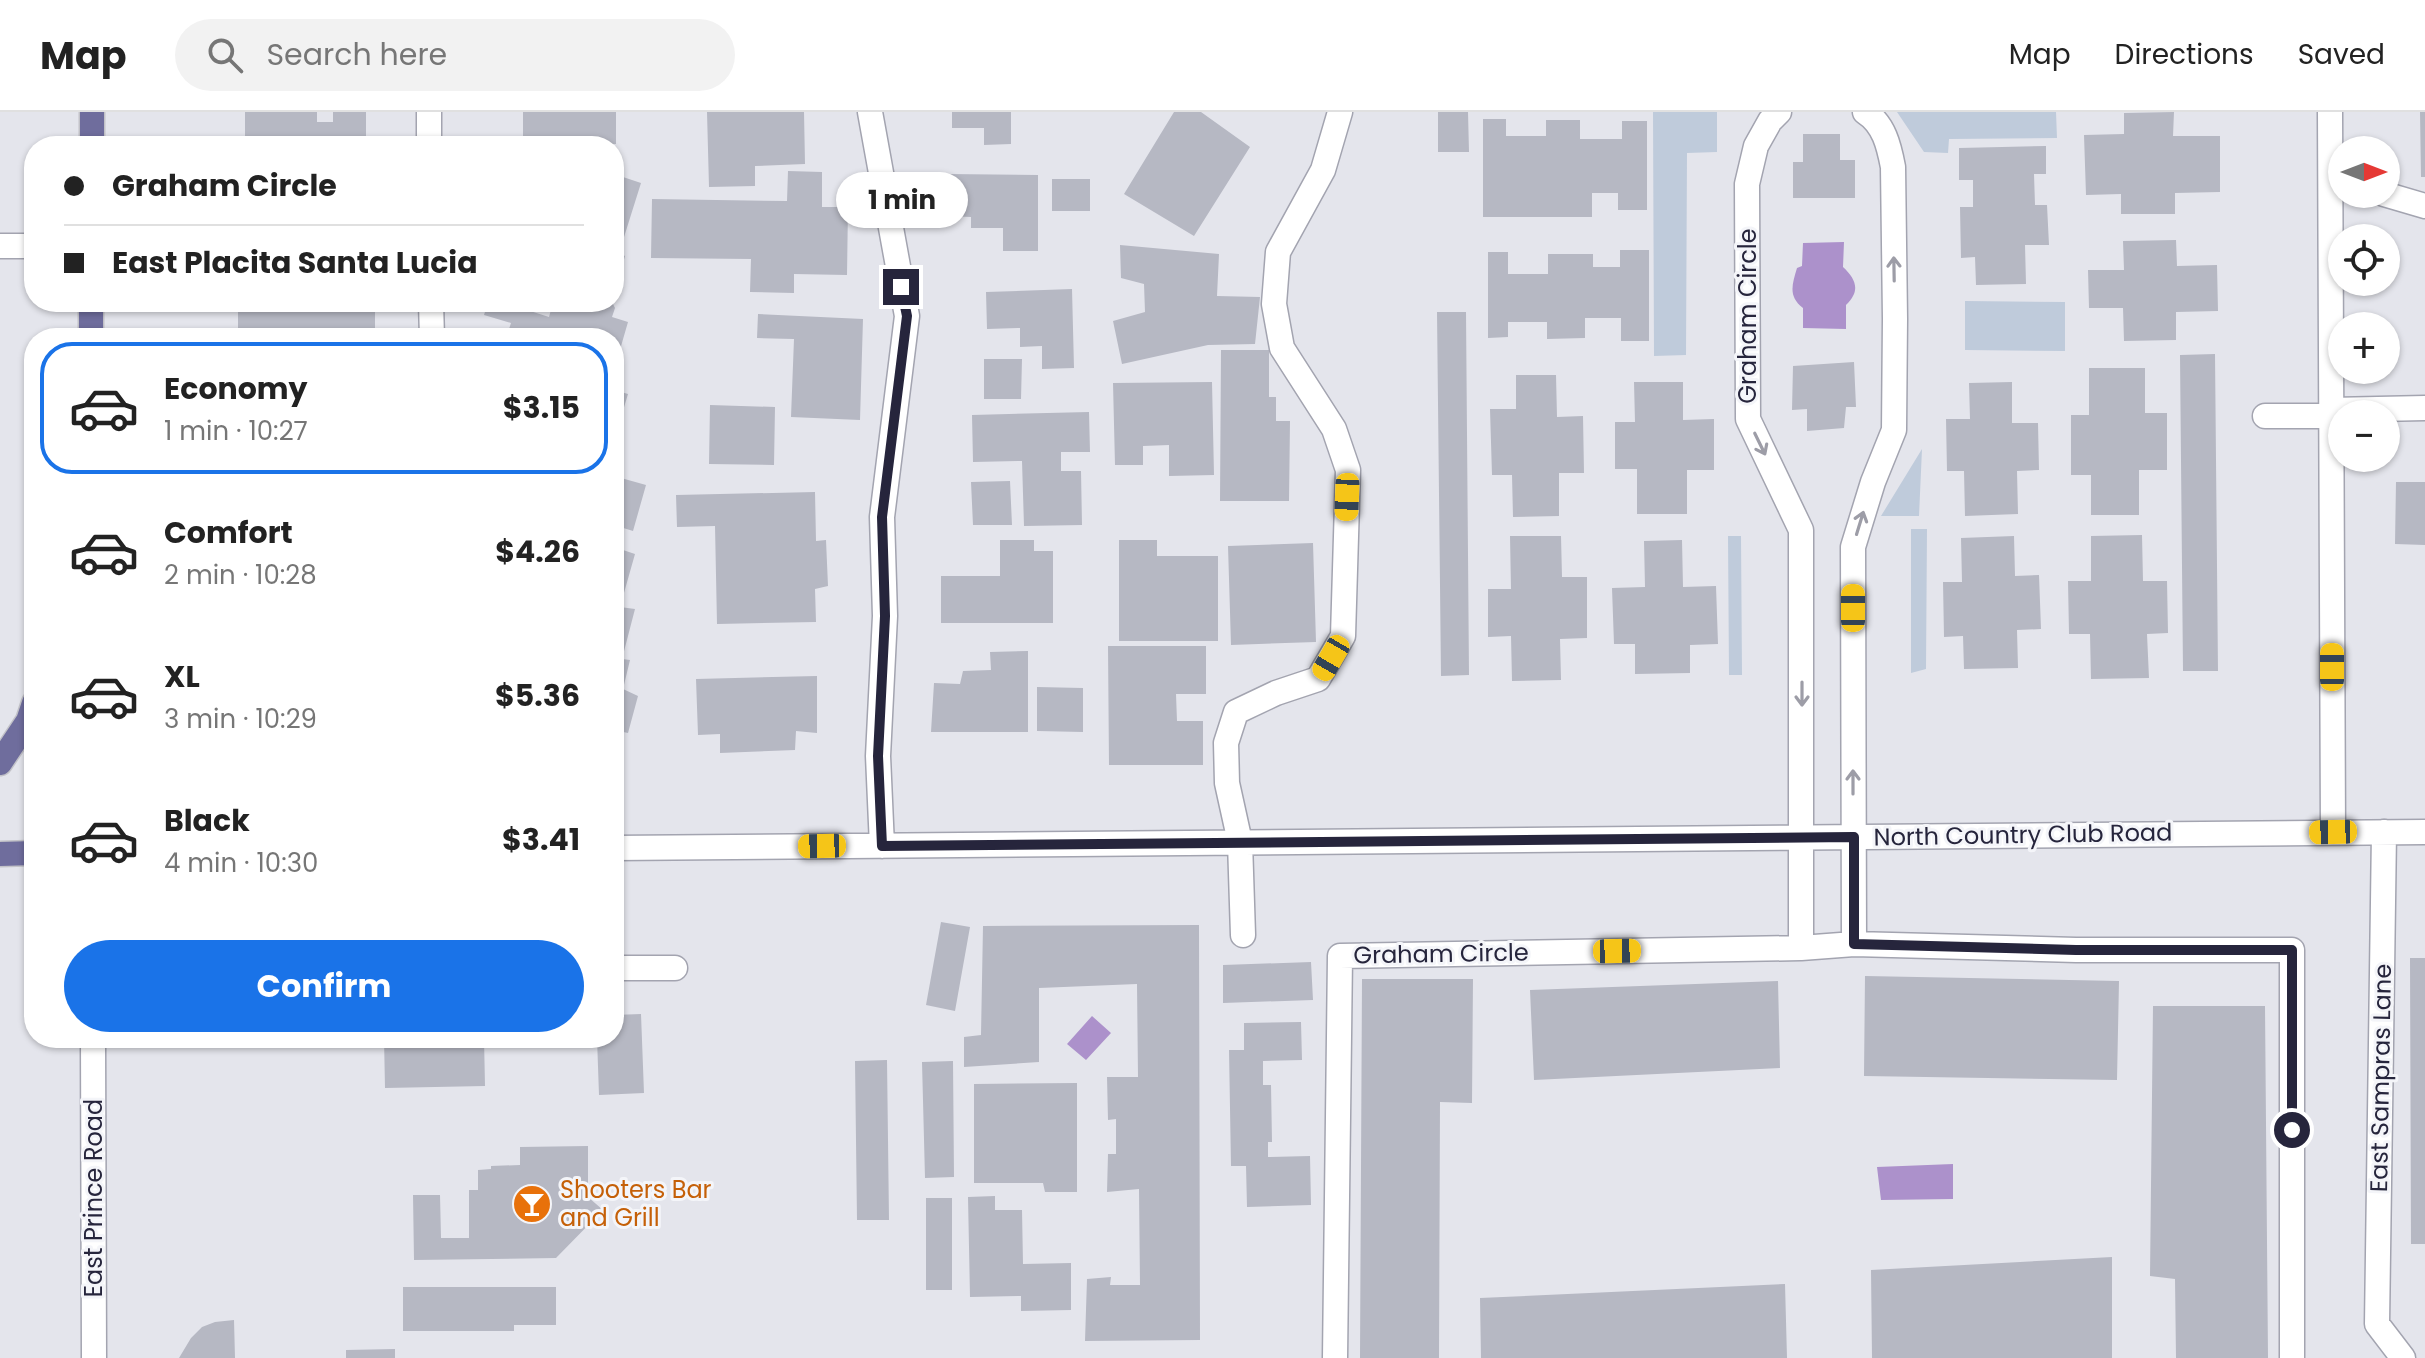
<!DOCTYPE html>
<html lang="en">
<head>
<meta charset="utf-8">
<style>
	body { margin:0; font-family:Poppins,sans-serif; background:#f2f2f2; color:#222; height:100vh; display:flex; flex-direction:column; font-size:30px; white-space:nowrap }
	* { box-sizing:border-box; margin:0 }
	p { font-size:26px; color:#767676 }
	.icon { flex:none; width:44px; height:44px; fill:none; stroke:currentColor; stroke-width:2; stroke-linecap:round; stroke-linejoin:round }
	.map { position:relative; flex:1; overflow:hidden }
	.details { position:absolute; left:24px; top:216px; width:600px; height:720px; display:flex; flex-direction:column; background:#fff; border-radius:32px; box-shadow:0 2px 6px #0004 }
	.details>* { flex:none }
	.guide { position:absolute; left:24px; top:24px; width:600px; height:176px; border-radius:32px; box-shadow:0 2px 6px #0004; display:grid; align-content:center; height:176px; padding:0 40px; background:#fff }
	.needle { width:52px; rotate:90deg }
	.buttons { position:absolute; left:2328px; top:24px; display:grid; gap:16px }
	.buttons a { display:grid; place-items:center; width:72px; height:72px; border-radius:50%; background:#fff; box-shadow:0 2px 6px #0004; font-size:40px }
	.end { position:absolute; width:36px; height:36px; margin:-18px; border:10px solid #26253c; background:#fff; box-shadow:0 0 0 4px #fff }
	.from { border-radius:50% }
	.bubble { position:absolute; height:56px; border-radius:28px; background:#fff; box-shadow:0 2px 6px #0004; font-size:26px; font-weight:700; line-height:56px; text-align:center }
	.car { position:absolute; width:24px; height:48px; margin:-24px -12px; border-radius:10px; box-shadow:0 0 6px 2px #0007; background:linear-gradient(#f5c518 24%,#345 0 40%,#f5c518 0 76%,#345 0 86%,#f5c518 0) }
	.guide b { display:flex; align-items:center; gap:28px; height:76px; font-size:30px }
	.guide b+b { border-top:2px solid #e0e0e0 }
	.guide i { width:20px; height:20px; background:#222 }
	ul { padding:14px 0 0; list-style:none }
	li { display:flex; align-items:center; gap:24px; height:132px; margin:0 16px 12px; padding:0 24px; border:4px solid transparent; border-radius:32px }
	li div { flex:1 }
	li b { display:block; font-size:30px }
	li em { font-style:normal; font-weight:700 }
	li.current { border-color:#1a73e8 }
	li>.icon { width:72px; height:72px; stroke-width:1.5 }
	.primary-button { display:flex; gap:16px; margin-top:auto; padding:16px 40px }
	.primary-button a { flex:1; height:92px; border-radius:48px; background:#1a73e8; color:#fff; font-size:32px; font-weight:700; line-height:92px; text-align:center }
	header { display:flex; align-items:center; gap:48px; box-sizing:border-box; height:112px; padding:0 40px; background:#fff; border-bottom:2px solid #e0e0e0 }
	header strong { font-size:38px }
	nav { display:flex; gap:44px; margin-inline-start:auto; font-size:28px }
	.search { width:560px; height:72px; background:#f2f2f2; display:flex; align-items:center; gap:20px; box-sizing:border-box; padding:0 28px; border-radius:44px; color:#767676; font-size:30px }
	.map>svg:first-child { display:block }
	.green { fill:#bfcbdb }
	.water { fill:#ac91cb }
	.building { fill:#b6b8c3 }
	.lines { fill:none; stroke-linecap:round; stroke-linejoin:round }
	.minor-casing { stroke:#a3a4b0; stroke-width:27 }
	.major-casing { stroke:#c2c2c8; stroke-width:27 }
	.minor { stroke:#fff; stroke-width:24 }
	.major { stroke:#6f6d9d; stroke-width:24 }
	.oneway { stroke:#9d9da7 }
	.route { stroke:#26253c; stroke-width:10 }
	.labels { text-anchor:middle; stroke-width:6; stroke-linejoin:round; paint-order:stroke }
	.street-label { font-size:24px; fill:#26253c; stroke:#f4f5f9 }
	.food-label { font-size:24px; fill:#c56008; stroke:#f4f5f9; text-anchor:start }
</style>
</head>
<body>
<header>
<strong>Map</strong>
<div class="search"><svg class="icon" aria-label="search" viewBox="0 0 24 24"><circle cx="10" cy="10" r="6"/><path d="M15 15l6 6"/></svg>Search here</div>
<nav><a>Map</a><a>Directions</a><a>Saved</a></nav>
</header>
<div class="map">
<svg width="2425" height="1246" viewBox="0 0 2425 1246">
	<rect width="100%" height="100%" fill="#e4e5ec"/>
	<!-- green -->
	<path class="green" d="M1653 0H1717V40L1687 41 1686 243 1654 244Z
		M1897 0H2056L2057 26 1949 27 1948 41 1924 40Z
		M1965 189 2065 190V239L1965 238Z
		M1922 337 1919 404H1881Z
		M1911 417H1927L1926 557 1911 561Z
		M1728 424H1741L1742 563H1729Z"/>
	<!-- water -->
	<path class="water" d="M1844 130 1843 155C1856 167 1861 179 1846 193V217L1803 216V196C1788 184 1792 173 1797 156L1802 154 1803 131Z
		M1092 904 1111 921 1086 948 1067 932Z
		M1953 1052V1087L1881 1088 1877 1055Z"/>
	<!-- building -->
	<path class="building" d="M245 0H317V10H333V0H366V34H253L245 32Z
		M523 0H616V32H523Z
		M707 0H804L805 52 755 54V74L709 75Z
		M952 0H1011V32L984 33V16H952Z
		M1174 0H1201L1250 35 1194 124 1124 82Z
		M1438 0H1468L1469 40H1438Z
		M2174 0 2173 24H2220V80L2175 81V102H2121V82L2086 83 2084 23 2124 22V1Z
		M2420 0H2425V65H2421Z
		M1483 7H1506V24H1546V8H1580V27H1622V9H1647V98H1618V81H1592V105H1483Z
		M1803 22H1840V48H1855V86H1793V50H1803Z
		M2046 34V62H2034L2035 93H2047L2049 133H2025L2026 172 1976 173 1975 145 1961 146 1960 95H1973V68H1959V36Z
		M788 59 822 60V95H848L847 163 794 162V181L750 180 751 147 651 146 652 87 787 89Z
		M614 62 641 71 619 141 625 144 615 179Z
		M946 62 1038 63V139H1003V116H971V105L945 104Z
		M1052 67H1090V99H1052Z
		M2176 128 2177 154 2217 153 2218 199 2176 200V228L2124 229 2123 196H2089L2088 158H2124L2123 129Z
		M1120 133 1219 142 1217 184 1260 185 1255 232 1208 233 1122 252 1113 209 1145 200 1144 172 1121 166Z
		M1620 138H1649V229H1621V206H1585V226L1547 227V210H1508V225L1488 226V140H1508V162H1548V142H1593V155H1620Z
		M1072 177 1074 256 1042 257V234L1020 235V216L987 217 986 180Z
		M304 190H375V226H339L340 217 314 216V226H238V193L304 192Z
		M488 190H529L527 198 549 205 552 194 541 190H612L615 196 612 205 628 210 615 255 614 226H506L511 211 484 203Z
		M1437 200H1466L1469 563 1441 564Z
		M758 202 863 207 860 308 791 305 794 227 757 226Z
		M1221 238H1269V285H1276V309H1290L1289 389H1220Z
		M2215 242 2218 559H2183L2180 243Z
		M984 247H1022L1021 287H984Z
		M1854 250 1856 295H1846L1844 316 1807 319V297L1792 298 1793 254Z
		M2089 256H2145V301H2167V358H2139V403H2091V363H2071V303H2089Z
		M1516 263H1556L1557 305 1583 304 1584 361H1559V404L1513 405 1512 363H1492L1490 297H1516Z
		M1212 270 1214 363 1169 364V333L1143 334V353H1115L1113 271Z
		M1634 270H1683V308L1714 307V358H1687V402H1637V357H1615V310H1635Z
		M2012 270V311H2038L2039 358 2017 359 2018 402 1965 404 1964 359H1947L1946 307H1970L1969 271Z
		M614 278 628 282 619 312 614 311Z
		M710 293 775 295 774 353 709 352Z
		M1089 300 1090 340H1061V359H1081L1082 413 1024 414 1022 349 973 350 972 303Z
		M614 364 646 373 633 419 617 414 614 420Z
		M1010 369 1012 413H973L971 370Z
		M2396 370H2425V433L2395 432Z
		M815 380 816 429 826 428 828 474 815 477 816 510 717 512 715 414 677 415 676 383Z
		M2142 423 2143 469H2167L2168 521 2147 522 2149 566 2091 567 2090 522H2069L2068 469H2091V424Z
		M1510 424H1561L1562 465H1587V526L1560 527 1561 568 1512 569 1511 524 1488 525V477H1511Z
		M2014 424 2015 464 2039 463 2041 517 2017 518 2018 556 1964 557 1963 524 1944 525 1943 470H1962L1961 426Z
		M1000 428H1034V439H1053V511H941V464H1000Z
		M1119 428H1157V444H1218V529H1119Z
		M1682 428 1683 475 1716 474 1718 532 1690 533V561L1635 562V532H1614L1612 476 1645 475 1644 429Z
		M1313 431 1316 530 1231 533 1228 434Z
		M614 435 635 442 620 495 635 497 622 547 630 548 623 577 638 584 628 621 614 618Z
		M1108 534H1206V582H1176L1177 609H1203V653H1109Z
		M1028 539V620H931L934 571 960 572 963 559 991 558 990 540Z
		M817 564V621L796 619 795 638 720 641V622L698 623 696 567Z
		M1037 575 1083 576V620L1037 619Z
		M941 810 970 815 955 899 926 893Z
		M1199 813 1200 1228 1085 1229 1087 1167 1111 1165 1110 1173H1140L1139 1077 1107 1080 1108 1042H1116V1007L1108 1008 1107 965H1138L1137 872 1039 876V950L964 955V925L981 923 983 814Z
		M2410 846H2425V1132H2411Z
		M1311 850 1313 888 1223 891V853Z
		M1865 864 2119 869 2117 968 1864 964Z
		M1362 867H1473L1472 991 1440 990 1439 1246H1360Z
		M1778 869 1780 956 1534 968 1530 878Z
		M2153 894H2265L2268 1246H2176L2175 1167 2150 1164Z
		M641 902 644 981 599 983 597 926H614V903Z
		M1301 910 1302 948 1263 949V973H1271L1272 1030H1268V1045L1310 1044 1311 1093 1247 1095 1246 1054H1231L1229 938H1244V911Z
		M384 926H484L485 974 385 976Z
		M887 948 889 1108H857L855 949Z
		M953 949 954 1065 925 1066 922 950Z
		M1077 971V1080H1045L1043 1071H974V972Z
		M588 1034V1085L603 1098 556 1146 414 1148 413 1083H440L441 1126H469V1078H478V1058L491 1057V1054L520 1053V1035Z
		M995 1084V1098H1022L1023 1152 1071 1151V1198L1021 1199V1184L970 1185 968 1085Z
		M926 1086H952V1178H926Z
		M2112 1145V1246H1872L1871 1158Z
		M1785 1172 1787 1246H1481L1480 1186Z
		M403 1175H556V1213H514V1219H403Z
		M234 1208 235 1246H179L191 1226 202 1215 215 1210Z
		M395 1237V1246H346V1238Z"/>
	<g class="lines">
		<defs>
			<path id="minor" d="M429 0V34
				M870 0 907 204 882 405 885 504 878 644 882 734
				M1779 0 1770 9 1756 34 1747 72 1748 307 1801 418V836
				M2330 0 2333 720
				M2384 82 2425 94
				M0 134H34
				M431 190 432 226
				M2331 298 2425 296
				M2265 304H2331
				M2384 720 2377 1212 2403 1246
				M614 736 2425 720
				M1243 823 1240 730 1227 671 1226 631 1236 600 1276 581 1318 567 1343 524 1348 358 1334 317 1282 236 1274 192 1278 140 1323 58 1340 0
				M1854 832 1853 435 1873 370 1894 318 1895 207 1893 55C1889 34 1884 12 1865 0
				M614 856H675
				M93 926 94 1246
				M1335 1246 1340 844 1801 836 1854 832 2076 838H2292V1246"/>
			<path id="major" d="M92 34V0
				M91 226V190
				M0 651 28 609 34 591
				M0 742 34 741"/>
		</defs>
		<!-- minor casing -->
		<use href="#minor" class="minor-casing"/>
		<!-- major casing -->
		<use href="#major" class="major-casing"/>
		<!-- minor -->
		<use href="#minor" class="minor"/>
		<!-- major -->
		<use href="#major" class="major"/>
	</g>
	<!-- one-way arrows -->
	<defs><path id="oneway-shaft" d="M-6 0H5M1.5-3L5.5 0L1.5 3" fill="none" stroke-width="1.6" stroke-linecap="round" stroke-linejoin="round" transform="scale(2)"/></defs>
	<g class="oneway">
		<use href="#oneway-shaft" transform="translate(1894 157) rotate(-91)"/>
		<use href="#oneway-shaft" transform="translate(1760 332) rotate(64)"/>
		<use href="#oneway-shaft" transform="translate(1860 411) rotate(-73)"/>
		<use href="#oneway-shaft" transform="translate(1802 582) rotate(90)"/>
		<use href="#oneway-shaft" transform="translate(1853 670) rotate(-90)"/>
	</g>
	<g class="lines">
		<!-- route -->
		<path class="route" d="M901 175 907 204 882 405 885 504 878 644 882 734 1854 725V832L2076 838H2292V1018"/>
	</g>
	<!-- icons -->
	<defs>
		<symbol id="bar-disc" viewBox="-11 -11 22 22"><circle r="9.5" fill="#e8710a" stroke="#f4f5f9"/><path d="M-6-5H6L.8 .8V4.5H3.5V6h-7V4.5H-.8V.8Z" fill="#fff"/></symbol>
	</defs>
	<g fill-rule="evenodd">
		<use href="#bar-disc" x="510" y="1070" width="44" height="44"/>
	</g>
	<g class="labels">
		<!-- street labels -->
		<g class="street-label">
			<text transform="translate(1748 204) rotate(-90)" y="8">Graham Circle</text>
			<text transform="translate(2023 723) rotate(-1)" y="8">North Country Club Road</text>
			<text transform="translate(1441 842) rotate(-1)" y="8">Graham Circle</text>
			<text transform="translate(2381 966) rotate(-89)" y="8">East Sampras Lane</text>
			<text transform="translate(94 1086) rotate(-90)" y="8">East Prince Road</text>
		</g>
		<!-- food labels -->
		<g class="food-label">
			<text x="560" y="1086">Shooters Bar<tspan x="560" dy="28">and Grill</tspan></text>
		</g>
	</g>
</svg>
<div class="buttons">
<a><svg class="needle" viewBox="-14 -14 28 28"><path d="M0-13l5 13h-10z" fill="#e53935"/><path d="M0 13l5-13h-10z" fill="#767676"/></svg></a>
<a><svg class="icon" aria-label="locate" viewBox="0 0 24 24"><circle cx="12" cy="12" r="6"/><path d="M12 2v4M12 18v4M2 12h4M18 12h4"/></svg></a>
<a>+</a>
<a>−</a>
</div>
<i class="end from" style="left:2292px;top:1018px"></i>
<i class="end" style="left:901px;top:175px"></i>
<div class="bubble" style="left:836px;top:60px;width:132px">1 min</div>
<i class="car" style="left:1347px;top:385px;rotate:182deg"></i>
<i class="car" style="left:1853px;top:496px;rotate:0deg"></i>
<i class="car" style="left:1331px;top:546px;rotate:210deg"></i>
<i class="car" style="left:2332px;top:555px;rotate:0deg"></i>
<i class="car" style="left:2333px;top:720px;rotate:269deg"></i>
<i class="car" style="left:822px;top:734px;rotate:269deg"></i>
<i class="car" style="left:1617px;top:839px;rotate:89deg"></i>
<div class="guide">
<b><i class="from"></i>Graham Circle</b>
<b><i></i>East Placita Santa Lucia</b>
</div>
<section class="details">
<ul>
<li class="current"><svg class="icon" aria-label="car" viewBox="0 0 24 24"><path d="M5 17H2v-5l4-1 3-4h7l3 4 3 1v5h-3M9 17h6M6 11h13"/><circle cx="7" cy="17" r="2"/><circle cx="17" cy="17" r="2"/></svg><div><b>Economy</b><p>1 min · 10:27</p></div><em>$3.15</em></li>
<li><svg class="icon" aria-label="car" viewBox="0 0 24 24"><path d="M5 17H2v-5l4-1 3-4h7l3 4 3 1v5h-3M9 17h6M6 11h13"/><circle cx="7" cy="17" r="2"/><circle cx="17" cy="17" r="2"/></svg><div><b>Comfort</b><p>2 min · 10:28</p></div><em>$4.26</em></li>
<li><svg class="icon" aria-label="car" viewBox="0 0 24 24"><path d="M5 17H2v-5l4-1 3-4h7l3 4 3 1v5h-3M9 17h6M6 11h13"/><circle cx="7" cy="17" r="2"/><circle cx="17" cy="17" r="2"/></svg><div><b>XL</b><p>3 min · 10:29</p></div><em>$5.36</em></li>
<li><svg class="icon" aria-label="car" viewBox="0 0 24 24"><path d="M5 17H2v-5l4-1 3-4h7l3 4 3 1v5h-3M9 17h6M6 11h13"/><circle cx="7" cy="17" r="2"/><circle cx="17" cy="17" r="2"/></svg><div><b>Black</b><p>4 min · 10:30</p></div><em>$3.41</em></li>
</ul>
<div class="primary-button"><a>Confirm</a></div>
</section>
</div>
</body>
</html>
